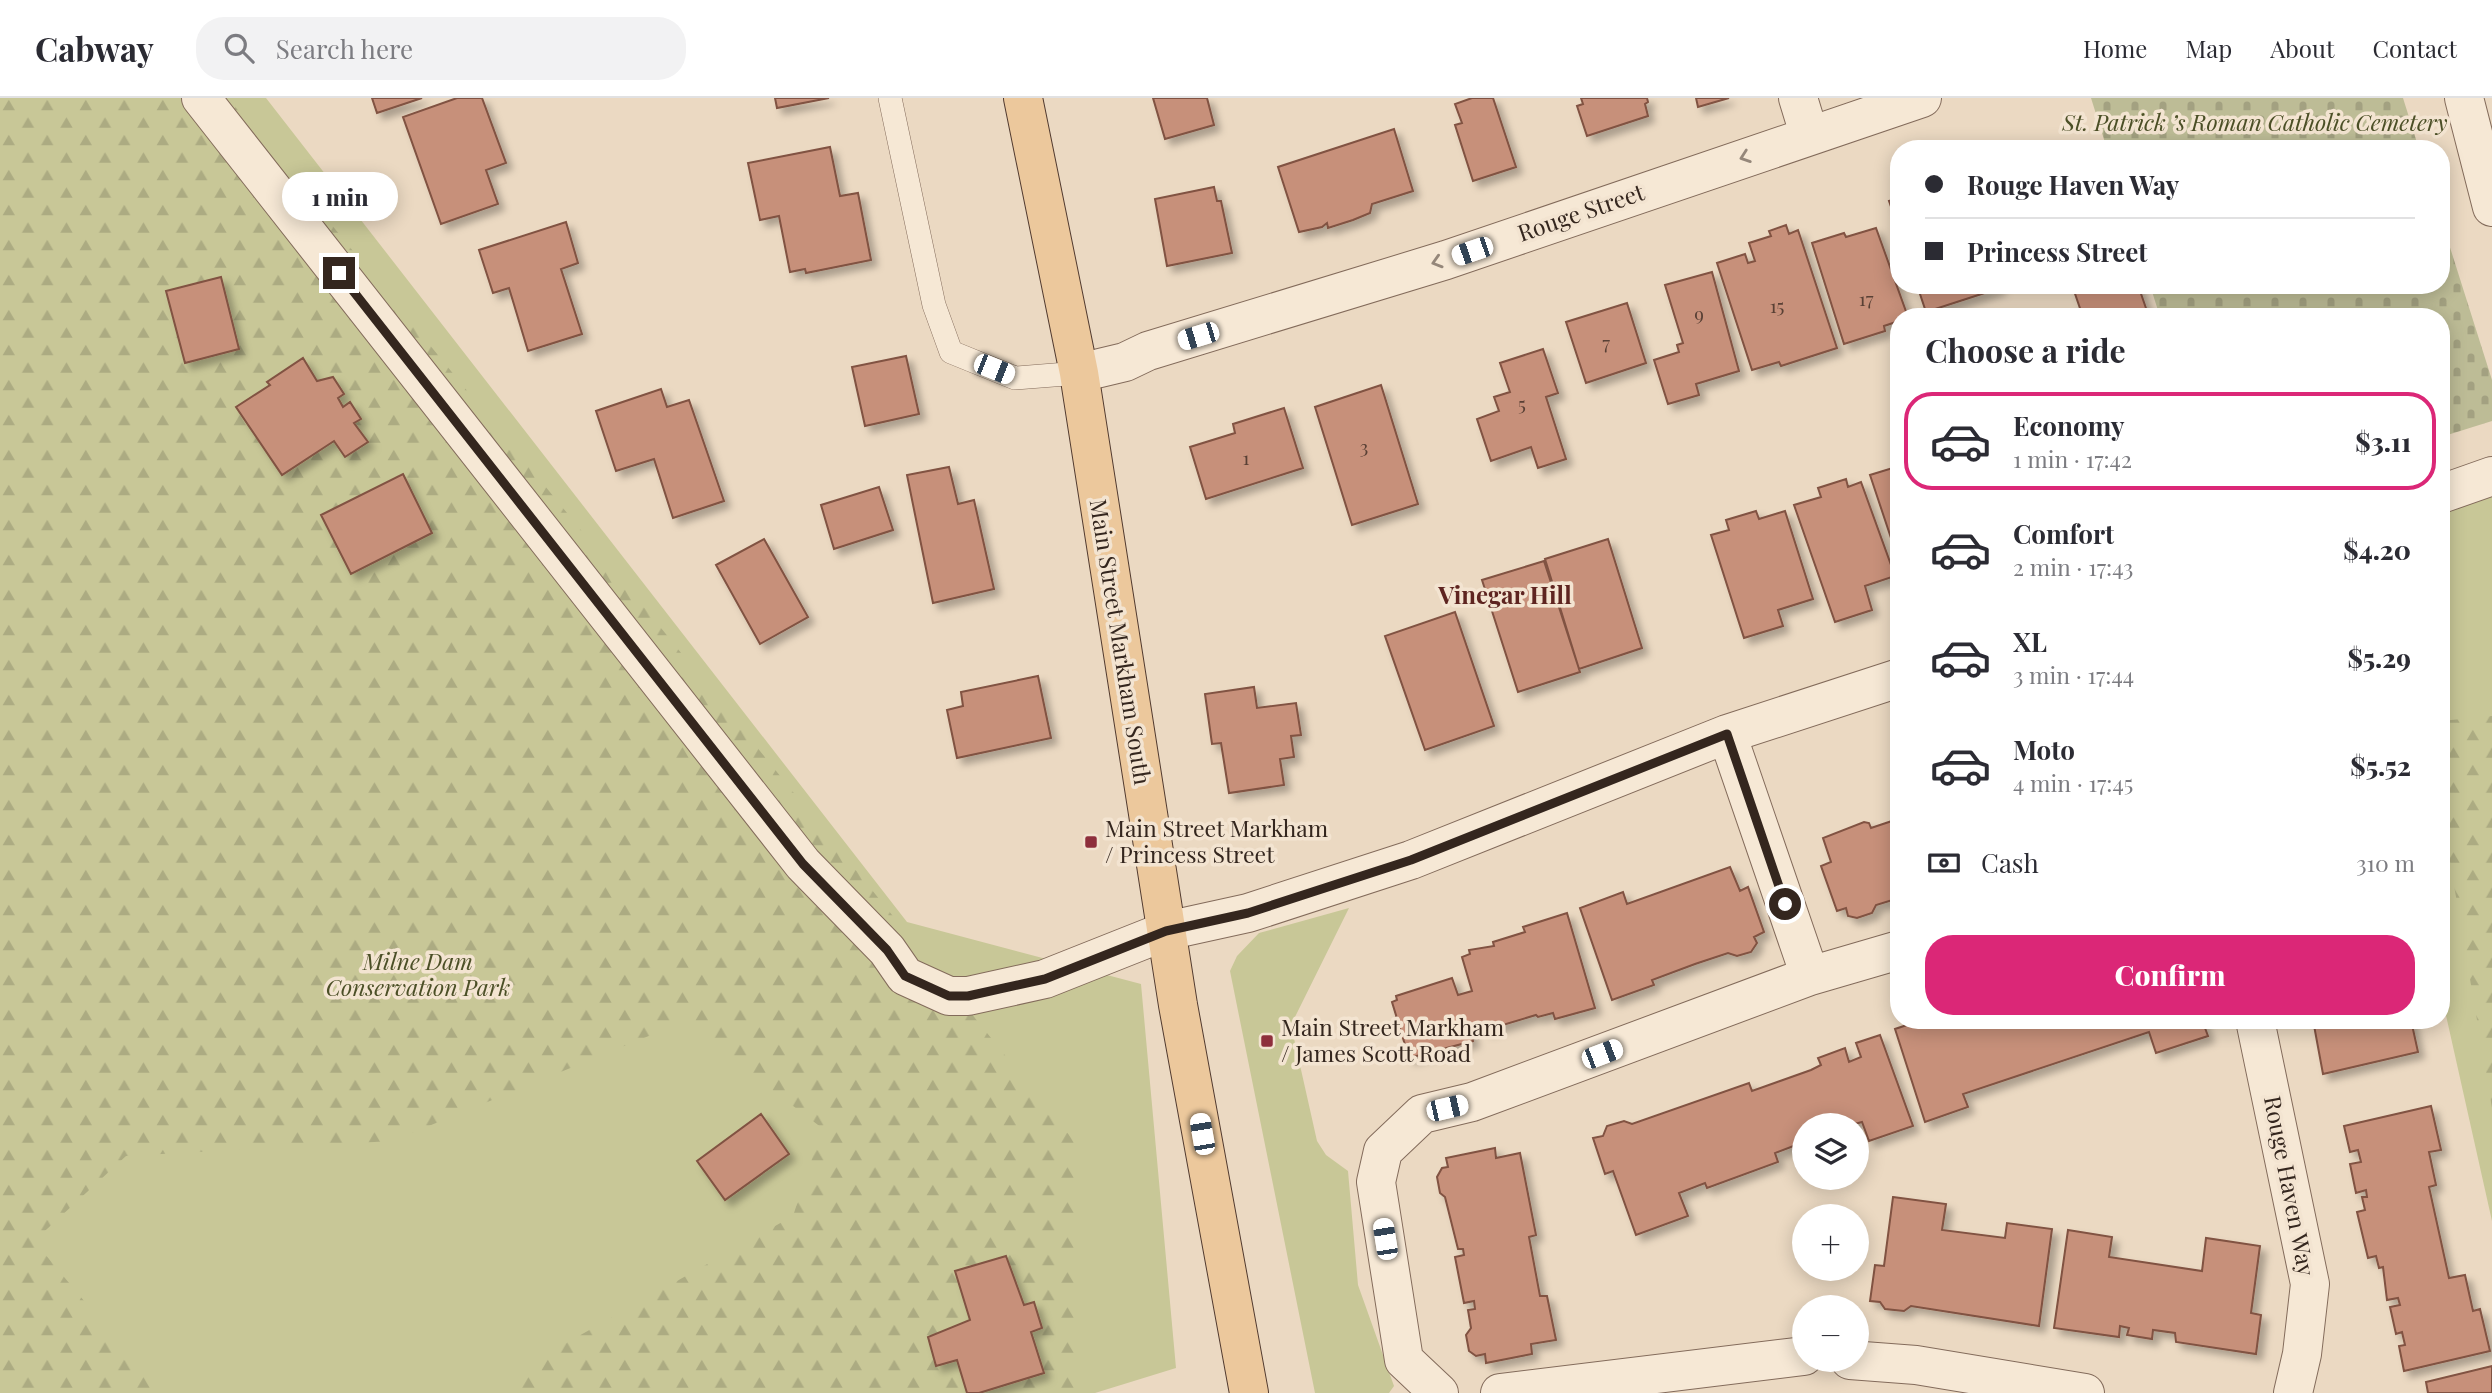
<!DOCTYPE html>
<html lang="en">
<head>
<meta charset="utf-8">
<style>
	body { margin:0; font-family:"Playfair Display",serif; background:#f2f2f3; color:#2b2b33; height:100vh; display:flex; flex-direction:column; font-size:26px; white-space:nowrap }
	* { box-sizing:border-box; margin:0 }
	p { font-size:23px; color:#7c7c81 }
	.icon { flex:none; width:38px; height:38px; fill:none; stroke:currentColor; stroke-width:2; stroke-linecap:round; stroke-linejoin:round }
	.map { position:relative; flex:1; overflow:hidden }
	.details { position:absolute; left:1890px; top:210px; width:560px; height:721px; display:flex; flex-direction:column; background:#fff; border-radius:28px; box-shadow:0 4px 18px #0003 }
	.details>* { flex:none }
	.top-card { position:absolute; left:1890px; top:42px; width:560px; height:154px; border-radius:28px; box-shadow:0 4px 18px #0003; display:grid; align-content:center; height:154px; padding:0 35px; background:#fff }
	.fabs { position:absolute; left:1792px; top:1015px; display:grid; gap:14px }
	.fabs a { display:grid; place-items:center; width:77px; height:77px; border-radius:50%; background:#fff; box-shadow:0 4px 18px #0003; font-size:35px }
	.end { position:absolute; width:32px; height:32px; margin:-16px; border:9px solid #34261e; background:#fff; box-shadow:0 0 0 4px #fff }
	.from { border-radius:50% }
	.bubble { position:absolute; height:49px; border-radius:24px; background:#fff; box-shadow:0 4px 18px #0003; font-size:23px; font-weight:800; line-height:49px; text-align:center }
	.car { position:absolute; width:21px; height:42px; margin:-21px -10px; border-radius:9px; box-shadow:0 0 5px 2px #0007; background:linear-gradient(#fff 24%,#345 0 40%,#fff 0 76%,#345 0 86%,#fff 0) }
	.top-card b { display:flex; align-items:center; gap:24px; height:66px; font-size:26px }
	.top-card b+b { border-top:2px solid #e1e1e2 }
	.top-card i { width:18px; height:18px; background:#2b2b33 }
	ul { padding:0; list-style:none }
	li { display:flex; align-items:center; gap:21px; height:98px; margin:0 14px 10px; padding:0 21px; border:4px solid transparent; border-radius:28px }
	li div { flex:1 }
	li b { display:block; font-size:26px }
	li em { font-style:normal; font-weight:800 }
	li.active { border-color:#db2777 }
	li>.icon { width:63px; height:63px; stroke-width:1.5 }
	h2 { padding:0 35px; font-size:32px; line-height:84px }
	.pay { display:flex; align-items:center; gap:18px; height:77px; padding:0 35px; font-size:26px }
	.pay p { margin-inline-start:auto }
	.primary-button { display:flex; gap:14px; margin-top:auto; padding:14px 35px }
	.primary-button a { flex:1; height:80px; border-radius:28px; background:#db2777; color:#fff; font-size:28px; font-weight:800; line-height:80px; text-align:center }
	header { display:flex; align-items:center; gap:42px; box-sizing:border-box; height:98px; padding:0 35px; background:#fff; border-bottom:2px solid #e1e1e2 }
	header strong { font-size:33px }
	nav { display:flex; gap:38px; margin-inline-start:auto; font-size:24px }
	.search { width:490px; height:63px; background:#f2f2f3; display:flex; align-items:center; gap:18px; box-sizing:border-box; padding:0 24px; border-radius:28px; color:#7c7c81; font-size:26px }
	.map>svg:first-child { display:block }
	.green { fill:#c8c797 }
	.forest { fill:url(#forest-firs) }
	.cemetery { fill:url(#cemetery-stones) }
	.building { fill:#c7907a; stroke:#815242; stroke-width:2; filter:url(#shadow) }
	.lines { fill:none; stroke-linecap:round; stroke-linejoin:round }
	.lane-casing { stroke:#836b5b; stroke-width:24 }
	.street-casing { stroke:#836b5b; stroke-width:40 }
	.primary-casing { stroke:#513a2f; stroke-width:40 }
	.lane { stroke:#f6e8d5; stroke-width:23 }
	.street { stroke:#f6e8d5; stroke-width:38 }
	.primary { stroke:#ecc89c; stroke-width:38 }
	.oneway { stroke:#95877a }
	.route { stroke:#34261e; stroke-width:9 }
	.poi-dot { fill:#8e2f3c; stroke:#f3e4d1; stroke-width:2.5 }
	.labels { text-anchor:middle; stroke-width:7; stroke-linejoin:round; paint-order:stroke }
	.number-label { font-size:19px; fill:#594035 }
	.park-label { font-size:23px; font-style:italic; fill:#4b4f26; stroke:#f3e4d1 }
	.street-label { font-size:23px; fill:#34261e; stroke:#f3e4d1 }
	.poi-label { font-size:23px; fill:#34261e; stroke:#f3e4d1; text-anchor:start }
	.neighbourhood-label { font-size:24px; font-weight:bold; fill:#5e2420; stroke:#f3e4d1 }
</style>
</head>
<body>
<header>
<strong>Cabway</strong>
<div class="search"><svg class="icon" aria-label="search" viewBox="0 0 24 24"><circle cx="10" cy="10" r="6"/><path d="M15 15l6 6"/></svg>Search here</div>
<nav><a>Home</a><a>Map</a><a>About</a><a>Contact</a></nav>
</header>
<div class="map">
<svg width="2492" height="1295" viewBox="0 0 2492 1295">
	<defs>
		<pattern id="forest-firs" width="22" height="20" patternUnits="userSpaceOnUse" patternTransform="scale(1.75)"><rect width="22" height="20" fill="#c8c797"/><path d="M5 1l3.5 6h-7zM16 11l3.5 6h-7z" fill="#acab82"/></pattern>
		<pattern id="cemetery-stones" width="16" height="16" patternUnits="userSpaceOnUse" patternTransform="scale(1.75)"><rect width="16" height="16" fill="#bdbc96"/><path d="M2 7V4a2 2 0 0 1 4 0v3zM10 15v-3a2 2 0 0 1 4 0v3z" fill="#a3a181"/></pattern>
		<filter id="shadow"><feDropShadow dx="6" dy="6" stdDeviation="3.5" flood-color="#0004"/></filter>
	</defs>
	<rect width="100%" height="100%" fill="#ebd9c2"/>
	<!-- green -->
	<path class="green" d="M0 0H266L907 824 1141 886 1176 1270 1095 1295H0Z
		M2492 378V1123L2441 895V396Z
		M1349 810 1291 927 1317 1043 1326 1057 1348 1073 1358 1187 1394 1288 1389 1295H1315L1230 873 1237 858 1259 835Z"/>
	<!-- forest -->
	<path class="forest" d="M0 0H228L661 530 1074 1043 1076 1295H513L518 1272 793 1118 822 1030 683 924 392 1043 126 1058 34 1143 161 1295H0Z
		M2492 618V1010L2441 711V623Z"/>
	<!-- cemetery -->
	<path class="cemetery" d="M2091 0H2403L2419 51H2107Z
		M2441 121 2492 282V323L2441 339V219H2160L2150 187H2441Z"/>
	<!-- building -->
	<path class="building" d="M372 0H422L377 15Z
		M457 0H482L506 65 486 72 498 106 441 126 403 19Z
		M775 0H829L777 10Z
		M1153 0H1207L1214 27 1165 41Z
		M1472 0H1493L1516 69 1473 83 1455 27 1462 25 1455 6Z
		M1581 0H1647L1648 4 1645 6 1648 18 1587 38 1577 8 1583 6Z
		M1696 0H1729L1698 9Z
		M1394 31 1413 93 1372 106 1370 115 1353 122 1328 130 1327 125 1322 129 1299 134 1278 69Z
		M830 49 840 98 858 95 871 162 806 175 805 171 790 174 779 118 760 122 748 65Z
		M1214 89 1217 103H1221L1232 155 1167 168 1155 101Z
		M1899 100V145L1893 128 1897 126 1889 103Z
		M566 124 578 165 561 171 582 236 528 253 509 190 493 195 479 152Z
		M1786 127 1789 136 1798 132 1837 250 1781 268 1779 264 1752 272 1717 165 1745 156 1748 165 1755 163 1749 145 1771 138 1769 133Z
		M1876 130 1908 219H1899V223L1884 228 1885 233 1844 246 1812 145 1844 135 1846 139Z
		M1712 174 1739 273 1696 286 1699 297 1668 306 1654 262 1679 254 1677 247 1683 245 1665 187Z
		M221 179 239 251 185 265 166 193Z
		M1917 187H1999L2000 190 1926 214Z
		M2072 187H2138L2149 219H2083Z
		M1627 205 1646 265 1586 285 1566 224Z
		M1543 251 1558 295 1546 299 1566 361 1538 370 1531 349 1491 363 1477 321 1499 313 1494 299 1510 294 1500 265Z
		M906 258 919 316 865 328 852 269Z
		M303 260 317 283 333 279 344 296 338 300 343 309 350 304 361 321 354 325 368 344 345 359 334 343 282 377 236 309 270 287 267 284Z
		M1381 287 1418 406 1352 427 1315 309Z
		M661 291 667 309 689 302 724 403 673 420 654 361 616 373 596 313Z
		M1284 310 1303 370 1206 401 1190 349 1235 335 1233 326Z
		M1899 368V464L1870 377Z
		M949 369 958 406 974 402 994 491 933 505 907 377Z
		M403 376 432 435 351 476 321 417Z
		M1846 381 1848 389 1861 384 1895 478 1865 488 1872 512 1835 524 1794 407 1821 399 1818 390Z
		M879 389 893 432 834 451 821 407Z
		M1756 413 1759 421 1785 413 1813 501 1778 512 1783 528 1744 540 1711 437 1729 432 1726 422Z
		M764 441 808 519 760 546 716 467Z
		M1608 441 1642 550 1579 571 1545 461Z
		M1544 463 1580 574 1518 594 1482 482Z
		M1455 514 1494 628 1425 652 1385 538Z
		M1038 578 1051 640 957 660 947 612 963 608 961 594Z
		M1254 589 1257 610 1296 605 1301 637 1291 638 1294 659 1280 661 1284 687 1229 695 1221 645 1212 646 1205 596Z
		M1898 721 1899 800 1876 807 1872 815 1857 820 1848 818 1846 810 1837 813 1821 768 1831 764 1823 740 1864 724 1869 725 1871 730Z
		M1730 769 1740 793 1748 789 1764 834 1754 839 1757 845 1751 854 1737 858 1728 855 1695 866 1652 882 1654 887 1612 902 1580 810 1623 794 1627 806Z
		M1567 815 1595 910 1555 921 1553 915 1538 919 1536 917 1486 932 1484 924 1469 929 1473 943 1409 960 1392 904 1397 902 1396 898 1452 880 1458 897 1472 893 1462 859 1470 856 1469 852 1494 848 1493 844 1525 834 1523 829Z
		M1922 922H1974L1975 926 1986 922H2202L2208 938 2156 955 2149 934 1963 996 1968 1009 1925 1024 1895 931Z
		M2313 922H2411L2418 954 2323 976Z
		M1880 937 1913 1028 1869 1043 1862 1024 1851 1027H1804V1044L1775 1055 1778 1064 1707 1090 1705 1085 1679 1095 1688 1118 1636 1137 1613 1073 1605 1076 1593 1040 1603 1038 1607 1028 1624 1023 1632 1026 1749 985 1752 993 1811 972 1821 967 1818 960 1845 950 1849 964 1861 959 1856 945Z
		M2431 1008 2441 1052 2429 1054 2436 1087 2429 1089 2449 1180 2465 1177 2473 1213 2480 1211 2490 1253 2404 1273 2399 1248 2405 1247 2402 1234 2396 1236 2390 1209 2400 1207 2398 1200 2387 1202 2383 1169 2379 1170 2376 1158 2368 1160 2357 1114 2365 1112 2362 1099H2367L2366 1092 2356 1095 2350 1066 2361 1064 2358 1052 2350 1054 2344 1028Z
		M761 1016 789 1056 725 1102 697 1063Z
		M1495 1050 1496 1060 1520 1055 1536 1137 1529 1139 1540 1198H1547L1556 1242 1531 1246 1532 1256 1486 1265 1485 1256 1476 1258 1469 1253 1466 1237 1471 1230 1468 1212 1475 1211 1474 1203 1464 1205 1455 1159 1464 1157 1463 1151H1458L1445 1099 1440 1095 1437 1079 1442 1070 1448 1069 1446 1060Z
		M1893 1099 1946 1106 1942 1132 2005 1140 2007 1125 2052 1131 2039 1228 1911 1208 1904 1213 1885 1211 1880 1204 1870 1203 1875 1167 1884 1168Z
		M2068 1132 2112 1139 2109 1159 2202 1173 2206 1140 2260 1148 2251 1215 2261 1217 2256 1256 2176 1244 2175 1235 2153 1232 2152 1241 2127 1237 2129 1230 2120 1228 2119 1239 2054 1230Z
		M1006 1158 1024 1207 1034 1204 1042 1230 1031 1234 1044 1275 979 1295H967L957 1262 936 1268 928 1239 970 1222 955 1173Z
		M2492 1268V1295H2428L2426 1284Z"/>
	<g class="lines">
		<defs>
			<path id="lane" d="M890 0 934 207 951 254 1015 280 1079 275"/>
			<path id="street" d="M201 0 803 766 887 852 905 878 949 898H968L1045 881 1166 833 1248 815 1411 762 1727 636 1899 580
				M1798 0 1809 36
				M2464 0 2492 109
				M1079 275 1125 264 1148 253 1446 162 1922 0
				M2441 396 2492 378
				M1727 636 1810 878
				M2255 922 2310 1186 2302 1256 2293 1295
				M1850 1262 1916 1267 2085 1295
				M1439 1295 1404 1262 1376 1084 1383 1053 1422 1016 1472 1004 1810 878 1899 852
				M1500 1295 1804 1258"/>
			<path id="primary" d="M1023 0 1079 275 1178 907 1249 1295"/>
		</defs>
		<!-- lane casing -->
		<use href="#lane" class="lane-casing"/>
		<!-- street casing -->
		<use href="#street" class="street-casing"/>
		<!-- primary casing -->
		<use href="#primary" class="primary-casing"/>
		<!-- lane -->
		<use href="#lane" class="lane"/>
		<!-- street -->
		<use href="#street" class="street"/>
		<!-- primary -->
		<use href="#primary" class="primary"/>
	</g>
	<!-- one-way arrows -->
	<defs><path id="oneway-chevron" d="M-2-3.5L2.5 0L-2 3.5" fill="none" stroke-width="1.6" stroke-linecap="round" stroke-linejoin="round" transform="scale(1.75)"/></defs>
	<g class="oneway">
		<use href="#oneway-chevron" transform="translate(1745 59) rotate(161)"/>
		<use href="#oneway-chevron" transform="translate(1437 164) rotate(163)"/>
	</g>
	<g class="lines">
		<!-- route -->
		<path class="route" d="M339 175 803 766 887 852 905 878 949 898H968L1045 881 1166 833 1248 815 1411 762 1727 636 1785 806"/>
	</g>
	<!-- markers -->
	<g class="poi-dot">
		<rect x="1084" y="737" width="14" height="14" rx="3.5"/>
		<rect x="1260" y="936" width="14" height="14" rx="3.5"/>
	</g>
	<g class="labels">
		<!-- number labels -->
		<g class="number-label">
			<text x="1866" y="208">17</text>
			<text x="1777" y="215">15</text>
			<text x="1699" y="223">9</text>
			<text x="1606" y="252">7</text>
			<text x="1522" y="313">5</text>
			<text x="1364" y="356">3</text>
			<text x="1246" y="367">1</text>
		</g>
		<!-- park labels -->
		<g class="park-label">
			<text x="2255" y="33">St. Patrick ’s Roman Catholic Cemetery</text>
			<text x="418" y="872">Milne Dam<tspan x="418" dy="26">Conservation Park</tspan></text>
		</g>
		<!-- street labels -->
		<g class="street-label">
			<text transform="translate(1581 115) rotate(-19)" y="8">Rouge Street</text>
			<text transform="translate(1120 544) rotate(81)" y="8">Main Street Markham South</text>
			<text transform="translate(2289 1088) rotate(79)" y="8">Rouge Haven Way</text>
		</g>
		<!-- poi labels -->
		<g class="poi-label">
			<text x="1105" y="739">Main Street Markham<tspan x="1105" dy="26">/ Princess Street</tspan></text>
			<text x="1281" y="938">Main Street Markham<tspan x="1281" dy="26">/ James Scott Road</tspan></text>
		</g>
		<!-- neighbourhood labels -->
		<g class="neighbourhood-label">
			<text x="1505" y="506">Vinegar Hill</text>
		</g>
	</g>
</svg>
<div class="fabs">
<a><svg class="icon" aria-label="layers" viewBox="0 0 24 24"><path d="M12 4l9 5-9 5-9-5zM3 14l9 5 9-5"/></svg></a>
<a>+</a>
<a>−</a>
</div>
<i class="end from" style="left:1785px;top:806px"></i>
<i class="end" style="left:339px;top:175px"></i>
<div class="bubble" style="left:282px;top:74px;width:116px">1 min</div>
<i class="car" style="left:1472px;top:153px;rotate:251deg"></i>
<i class="car" style="left:1198px;top:238px;rotate:253deg"></i>
<i class="car" style="left:994px;top:271px;rotate:112deg"></i>
<i class="car" style="left:1602px;top:956px;rotate:69deg"></i>
<i class="car" style="left:1447px;top:1010px;rotate:77deg"></i>
<i class="car" style="left:1202px;top:1036px;rotate:350deg"></i>
<i class="car" style="left:1385px;top:1141px;rotate:351deg"></i>
<div class="top-card">
<b><i class="from"></i>Rouge Haven Way</b>
<b><i></i>Princess Street</b>
</div>
<section class="details">
<h2>Choose a ride</h2>
<ul>
<li class="active"><svg class="icon" aria-label="car" viewBox="0 0 24 24"><path d="M5 17H2v-5l4-1 3-4h7l3 4 3 1v5h-3M9 17h6M6 11h13"/><circle cx="7" cy="17" r="2"/><circle cx="17" cy="17" r="2"/></svg><div><b>Economy</b><p>1 min · 17:42</p></div><em>$3.11</em></li>
<li><svg class="icon" aria-label="car" viewBox="0 0 24 24"><path d="M5 17H2v-5l4-1 3-4h7l3 4 3 1v5h-3M9 17h6M6 11h13"/><circle cx="7" cy="17" r="2"/><circle cx="17" cy="17" r="2"/></svg><div><b>Comfort</b><p>2 min · 17:43</p></div><em>$4.20</em></li>
<li><svg class="icon" aria-label="car" viewBox="0 0 24 24"><path d="M5 17H2v-5l4-1 3-4h7l3 4 3 1v5h-3M9 17h6M6 11h13"/><circle cx="7" cy="17" r="2"/><circle cx="17" cy="17" r="2"/></svg><div><b>XL</b><p>3 min · 17:44</p></div><em>$5.29</em></li>
<li><svg class="icon" aria-label="car" viewBox="0 0 24 24"><path d="M5 17H2v-5l4-1 3-4h7l3 4 3 1v5h-3M9 17h6M6 11h13"/><circle cx="7" cy="17" r="2"/><circle cx="17" cy="17" r="2"/></svg><div><b>Moto</b><p>4 min · 17:45</p></div><em>$5.52</em></li>
</ul>
<div class="pay"><svg class="icon" aria-label="cash" viewBox="0 0 24 24"><path d="M3 7h18v10H3z"/><circle cx="12" cy="12" r="2"/></svg>Cash<p>310 m</p></div>
<div class="primary-button"><a>Confirm</a></div>
</section>
</div>
</body>
</html>
